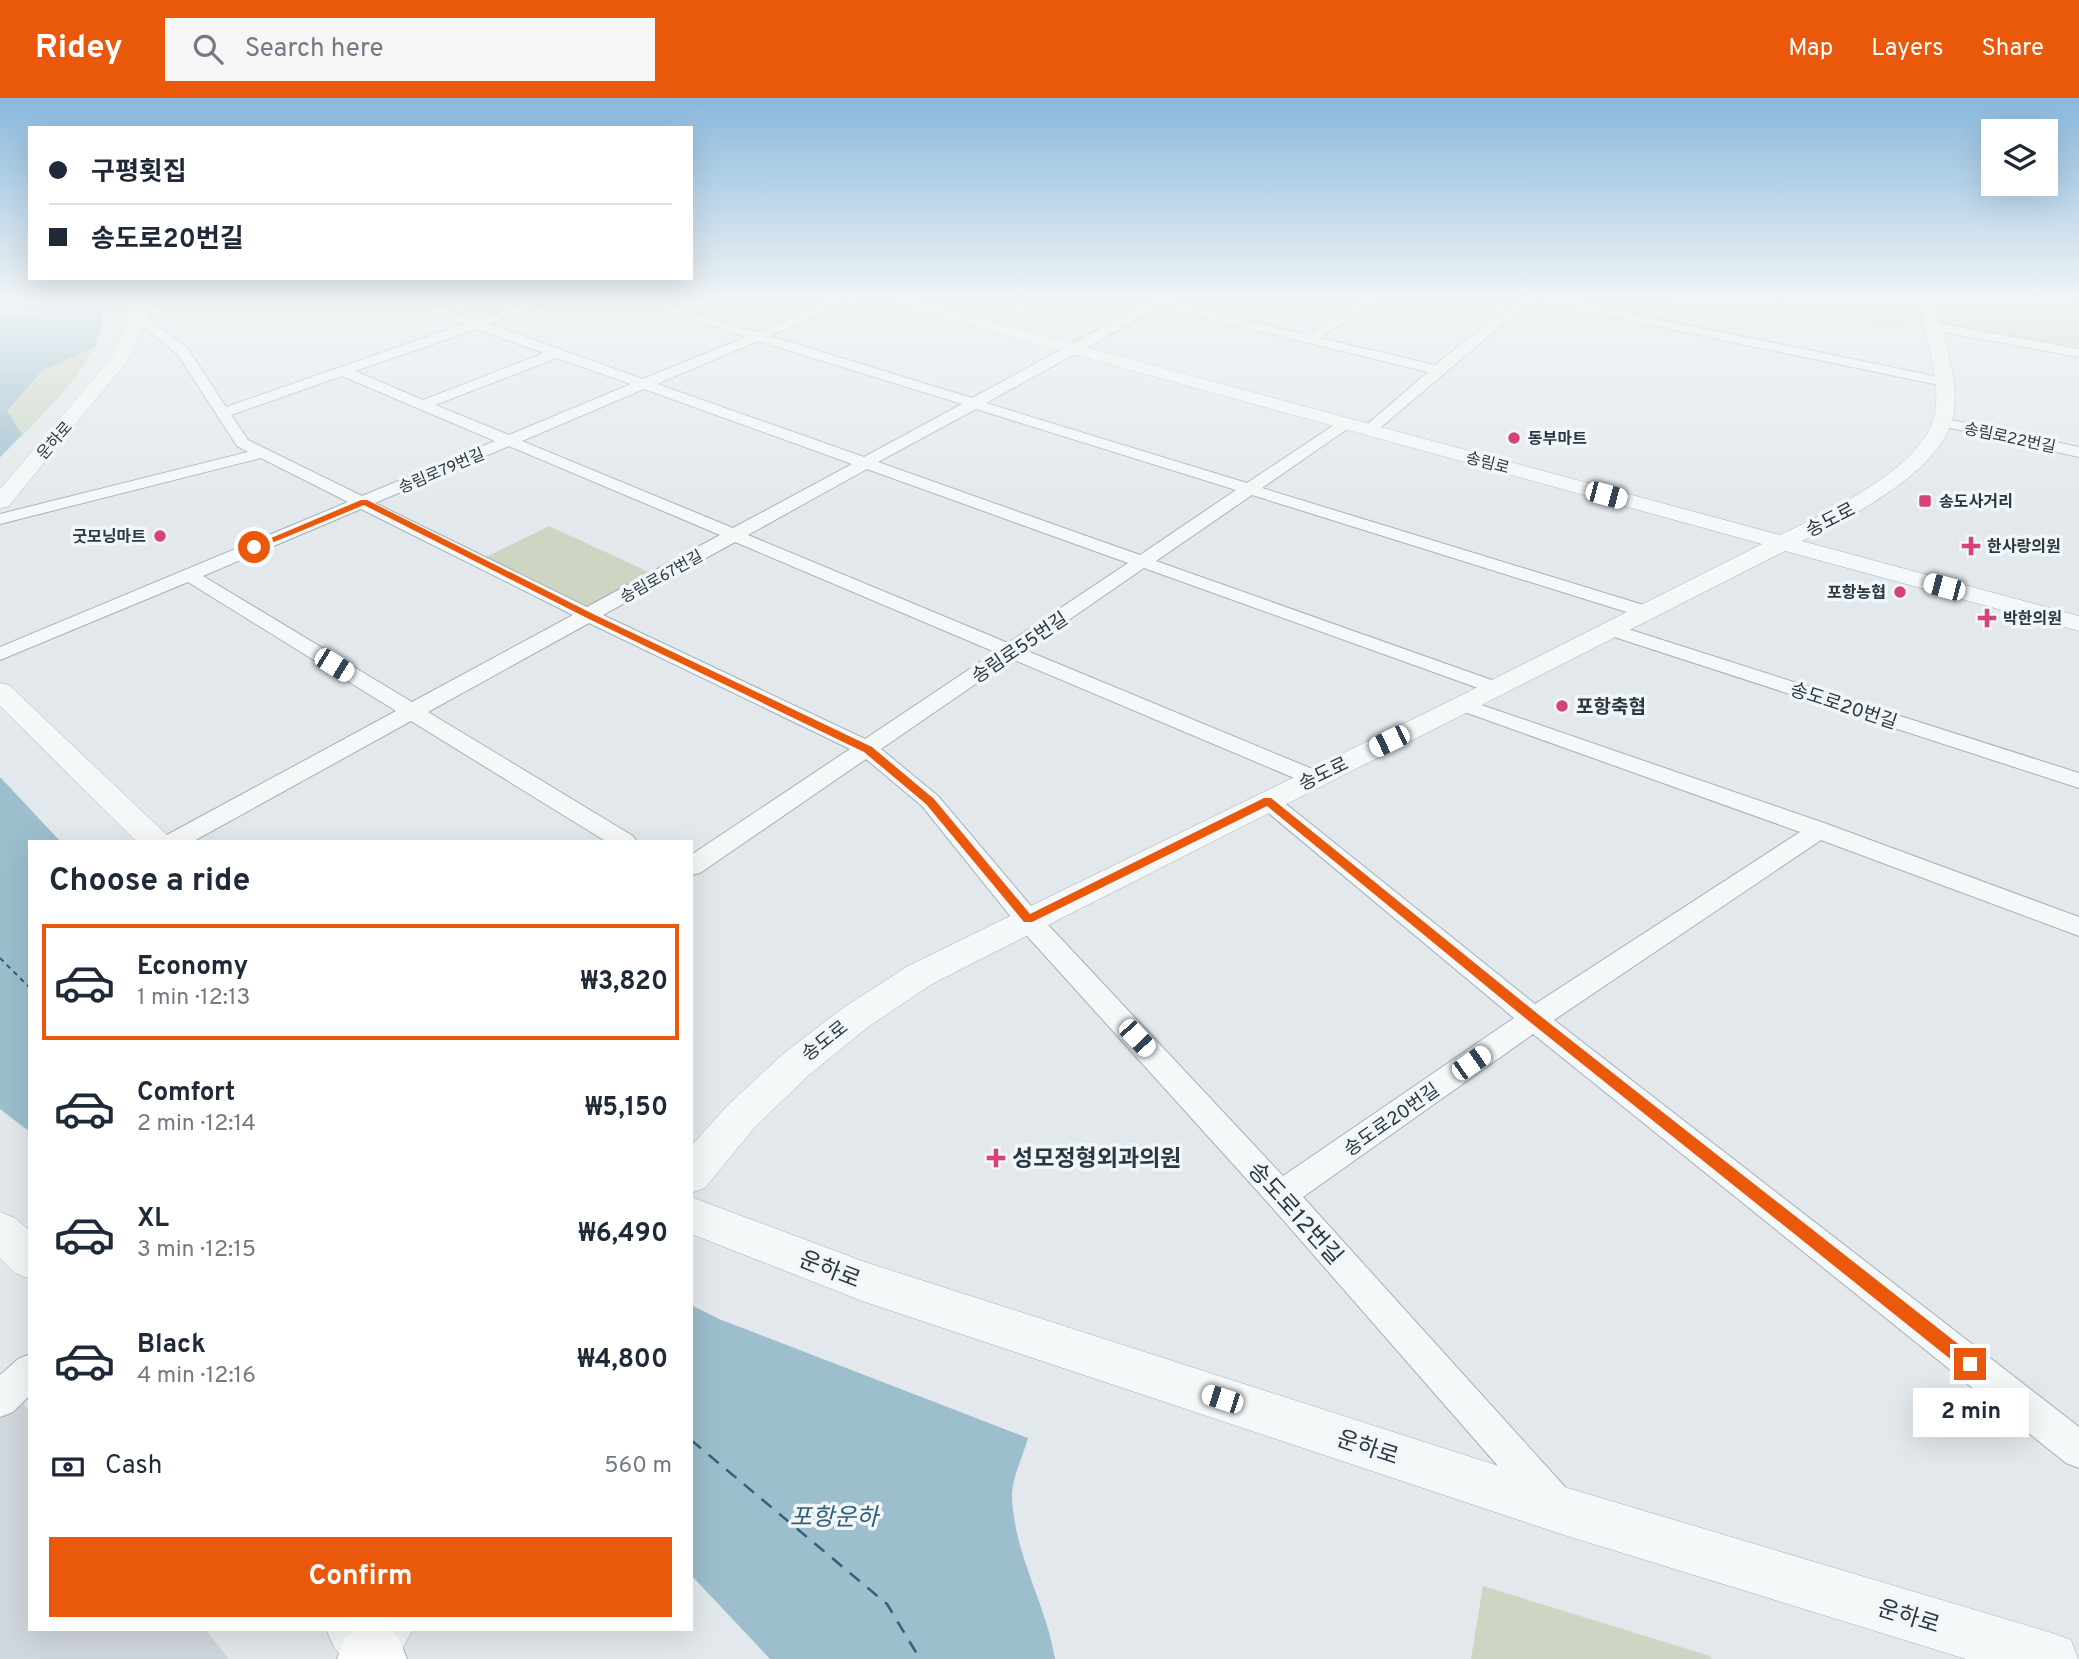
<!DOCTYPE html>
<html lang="en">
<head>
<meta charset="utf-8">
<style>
	body { margin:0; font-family:Overpass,"Noto Sans KR",sans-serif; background:#f6f6f7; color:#1f2937; height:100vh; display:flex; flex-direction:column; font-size:26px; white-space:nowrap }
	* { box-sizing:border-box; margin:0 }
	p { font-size:23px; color:#747a83 }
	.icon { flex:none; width:38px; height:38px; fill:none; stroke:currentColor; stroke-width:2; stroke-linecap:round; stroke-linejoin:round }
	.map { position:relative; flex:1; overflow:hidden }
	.side { position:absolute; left:28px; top:742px; width:665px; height:791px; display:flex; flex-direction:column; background:#fff; border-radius:0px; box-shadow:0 7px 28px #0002 }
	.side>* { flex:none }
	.guide { position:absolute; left:28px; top:28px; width:665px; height:154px; border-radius:0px; box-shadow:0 7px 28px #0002; display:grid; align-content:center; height:154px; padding:0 21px; background:#fff }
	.controls { position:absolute; left:1981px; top:21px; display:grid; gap:14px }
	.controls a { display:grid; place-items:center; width:77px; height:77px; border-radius:0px; background:#fff; box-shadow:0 7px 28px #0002; font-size:35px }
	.end { position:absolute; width:32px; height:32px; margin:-16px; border:9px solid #ea580c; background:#fff; box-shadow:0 0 0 4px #fff }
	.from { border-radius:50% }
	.bubble { position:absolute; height:49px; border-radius:0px; background:#fff; box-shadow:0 7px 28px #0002; font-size:23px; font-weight:700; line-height:49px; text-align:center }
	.car { position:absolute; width:21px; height:42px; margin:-21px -10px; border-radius:9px; box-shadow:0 0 5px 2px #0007; background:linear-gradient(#fff 24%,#345 0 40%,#fff 0 76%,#345 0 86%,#fff 0) }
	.guide b { display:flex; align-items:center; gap:24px; height:66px; font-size:26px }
	.guide b+b { border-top:2px solid #e0e1e3 }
	.guide i { width:18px; height:18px; background:#1f2937 }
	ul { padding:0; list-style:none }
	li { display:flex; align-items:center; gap:21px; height:116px; margin:0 14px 10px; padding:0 7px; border:4px solid transparent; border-radius:0px }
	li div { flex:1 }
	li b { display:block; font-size:26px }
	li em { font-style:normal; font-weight:700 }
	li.selected { border-color:#ea580c }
	li>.icon { width:63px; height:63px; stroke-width:1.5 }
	h2 { padding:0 21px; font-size:32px; line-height:84px }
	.pay { display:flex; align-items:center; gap:18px; height:77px; padding:0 21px; font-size:26px }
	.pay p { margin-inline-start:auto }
	.cta { display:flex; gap:14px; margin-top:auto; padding:14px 21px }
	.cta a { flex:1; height:80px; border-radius:0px; background:#ea580c; color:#fff; font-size:28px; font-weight:700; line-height:80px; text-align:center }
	header { display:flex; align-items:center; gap:42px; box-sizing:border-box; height:98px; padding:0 35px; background:#ea580c; color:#fff }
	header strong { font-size:33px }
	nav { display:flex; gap:38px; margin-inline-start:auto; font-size:24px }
	.search { width:490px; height:63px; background:#f6f6f7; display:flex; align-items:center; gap:18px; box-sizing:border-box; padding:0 24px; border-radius:0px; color:#747a83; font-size:26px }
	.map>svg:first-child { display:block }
	.built { fill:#d0d7dd }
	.green { fill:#ccd6c3 }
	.water { fill:#9cbecd }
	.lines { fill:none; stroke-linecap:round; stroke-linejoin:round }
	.ferry-far1 { stroke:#31617a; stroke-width:2; stroke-dasharray:5 4.5; stroke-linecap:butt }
	.ferry { stroke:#31617a; stroke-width:2.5; stroke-dasharray:13 10; stroke-linecap:butt }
	.minor-casing { stroke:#a7b0b6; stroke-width:2 }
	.tertiary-casing { stroke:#a7b0b6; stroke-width:1 }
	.secondary-casing { stroke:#a7b0b6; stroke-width:2 }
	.minor { fill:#f5f8f9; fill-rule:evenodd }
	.tertiary { fill:#f5f8f9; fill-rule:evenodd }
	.secondary { fill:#fff; fill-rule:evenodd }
	.route { fill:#ea580c }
	.poi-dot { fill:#d54378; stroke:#f2f6f8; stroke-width:2.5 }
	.labels { text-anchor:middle; stroke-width:7; stroke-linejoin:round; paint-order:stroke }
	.far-street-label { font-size:16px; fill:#293944; stroke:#f2f6f8 }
	.far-poi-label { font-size:16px; font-weight:bold; fill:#293944; stroke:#f2f6f8; text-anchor:start }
	.street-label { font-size:19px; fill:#293944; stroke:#f2f6f8 }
	.poi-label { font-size:19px; font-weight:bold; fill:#293944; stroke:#f2f6f8; text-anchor:start }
	.near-poi-label { font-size:23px; font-weight:bold; fill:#293944; stroke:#f2f6f8; text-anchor:start }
	.near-street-label { font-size:23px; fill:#293944; stroke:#f2f6f8 }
	.near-water-label { font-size:24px; font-style:italic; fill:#31617a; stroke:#f2f6f8 }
</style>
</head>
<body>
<header>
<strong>Ridey</strong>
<div class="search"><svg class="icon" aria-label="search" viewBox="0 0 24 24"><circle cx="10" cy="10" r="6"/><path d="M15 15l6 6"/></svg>Search here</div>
<nav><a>Map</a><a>Layers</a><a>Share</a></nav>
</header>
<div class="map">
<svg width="2079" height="1561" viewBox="0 0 2079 1561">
	<rect width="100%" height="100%" fill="#e2e8eb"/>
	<!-- built -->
	<path class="built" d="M0 1277 30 1314V1531H205L229 1561H0Z"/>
	<!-- green -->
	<path class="green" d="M0 203H99C103 219 102 231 96 246 84 278 25 335 0 360Z
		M1667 203H2079V248L1903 223 1904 233 1783 210 1765 220Z
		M549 428 653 476 589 510 486 459Z
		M1483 1488 1710 1558 1712 1561H1471Z"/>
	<!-- water -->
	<path class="water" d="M0 203H99L103 221 96 248 42 273 7 313 22 336 0 359Z
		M0 679 61 744H30V1034L0 1011Z
		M691 1207 719 1221 1028 1340C1023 1358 1012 1380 1012 1398 1014 1457 1046 1505 1055 1561H770L691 1477Z"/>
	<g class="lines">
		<!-- ferry-far1 -->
		<path class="ferry-far1" d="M0 860 30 890"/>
		<!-- ferry -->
		<path class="ferry" d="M691 1342 887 1506 920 1561"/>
		<defs>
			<path id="minor" d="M173 203H192L146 218 188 251 226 309 464 226 405 203H423L477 222 532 203H550L489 226 643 281 746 239 638 203H657L757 234 832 203H848L770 238 972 300 1147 205 1146 203H1167L1307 237 1360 203H1374L1320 240 1435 267 1516 203H1530L1374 335 1369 337 1361 332 1364 329 1428 274 1160 209 986 305 1247 385 1340 323H1350L1352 326 1350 329 1262 390 1650 509 1652 513 1650 517H1636L1252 397 1156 463 1503 586 1506 590 1503 594H1489L1144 470 1025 552 1322 675 1325 680 1322 685 1314 687 1306 685 1012 561 881 651 938 698 1037 815 1283 1078 1514 920 1260 708 1257 703 1260 698 1268 695 1276 698 1535 906 1800 734 1456 611 1453 607 1456 603H1470L1827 726 2079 819V838L1821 742 1554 922 2079 1329V1370L2066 1365 1533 936 1303 1099 1565 1389 1571 1402 1565 1415 1552 1421 1539 1415 1270 1107 1019 829 922 708 866 661 700 775 691 777V757L850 651 589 525 428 614 633 738 637 744H607L411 623 192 744H161L165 738 396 613 188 484 0 562V549L348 404 261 360 0 426V416L248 354 237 348 178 257 130 217ZM477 231 544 255 423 302 355 273ZM758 243 962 306 864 359 657 286ZM557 260 631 286 509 337 435 307ZM342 278 495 343 362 398 248 342 231 317ZM644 291 852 366 733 430 522 343ZM976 311 1236 392 1140 457 878 364ZM509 348 720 437 587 509 375 405ZM867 371 1128 465 1008 545 748 437ZM361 411 573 517 412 604 203 478ZM735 444 995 554 865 641 603 517Z
				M1547 203H1571L1944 280 1951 284 1944 288 1553 207Z
				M1932 224 2079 251V259L1927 231V225Z
				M1942 320 2079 349V359L1937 327 1935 324 1937 321Z
				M1609 525 2079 675V690L1602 535 1599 531Z
				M30 1256V1297L13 1314 0 1319V1277L18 1261Z"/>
			<path id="tertiary" d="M125 203H141L143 227 128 262 8 409 0 410V391L111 260 127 227Z
				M889 203H915L1780 437C1825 415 1927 369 1935 314 1941 279 1925 237 1918 203H1934C1942 237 1959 279 1954 314 1946 372 1849 420 1802 443L2079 518V533L1785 453 932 886 868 929 809 977 754 1030 705 1090 691 1095V1048L728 1007 783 956 843 910 908 868 1454 601 1762 446 891 206Z
				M0 585 9 587 167 737 171 744H137L0 608Z
				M691 1099 865 1164 1561 1388 2052 1535 2071 1542 2078 1561H1966L1561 1436 865 1204 691 1136Z
				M0 1114 15 1120 30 1133V1181L15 1175 0 1160Z
				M326 1531H413L397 1561H343L334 1549Z"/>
			<path id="secondary" d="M356 1531 392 1533 399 1540 407 1561H337L345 1540Z"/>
		</defs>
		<!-- minor casing -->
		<use href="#minor" class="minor-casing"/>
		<!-- tertiary casing -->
		<use href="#tertiary" class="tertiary-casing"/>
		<!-- secondary casing -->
		<use href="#secondary" class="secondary-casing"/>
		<!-- minor -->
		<use href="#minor" class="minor"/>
		<!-- tertiary -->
		<use href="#tertiary" class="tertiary"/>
		<!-- secondary -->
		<use href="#secondary" class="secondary"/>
	</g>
	<!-- sky -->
	<linearGradient id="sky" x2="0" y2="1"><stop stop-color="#89b8dd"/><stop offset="0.48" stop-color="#f2f5f6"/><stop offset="1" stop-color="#f2f5f6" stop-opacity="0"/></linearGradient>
	<rect width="2079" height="421" fill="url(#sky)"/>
	<!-- route -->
	<path class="route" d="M361 402H367L593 516 872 649 934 701 1030 816 1264 700H1271L1539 917 1976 1260 1978 1266 1976 1272 1970 1274 1964 1272 1530 924 1267 708 1032 824H1024L926 706 864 654 587 520 364 407 257 451 250 449Z"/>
	<!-- markers -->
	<g class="poi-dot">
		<circle cx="1514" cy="340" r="7"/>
		<rect x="1918" y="396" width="14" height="14" rx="3.5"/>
		<circle cx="160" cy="438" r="7"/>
		<path d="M1967.5 437.5h7v7h7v7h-7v7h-7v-7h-7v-7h7z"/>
		<circle cx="1900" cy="494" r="7"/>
		<path d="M1983.5 509.5h7v7h7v7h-7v7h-7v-7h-7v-7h7z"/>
		<circle cx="1562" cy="608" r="7"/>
		<path d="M992.5 1049.5h7v7h7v7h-7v7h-7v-7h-7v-7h7z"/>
	</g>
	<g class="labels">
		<!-- far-street labels -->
		<g class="far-street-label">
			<text transform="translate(2010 339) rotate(12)" y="6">송림로22번길</text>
			<text transform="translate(54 342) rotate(-49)" y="6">운하로</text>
			<text transform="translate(1488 364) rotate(15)" y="6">송림로</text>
			<text transform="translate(441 372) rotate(-23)" y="6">송림로79번길</text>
			<text transform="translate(661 478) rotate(-29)" y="6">송림로67번길</text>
		</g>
		<!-- far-poi labels -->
		<g class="far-poi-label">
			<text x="1528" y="346">동부마트</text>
			<text x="1939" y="409">송도사거리</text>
			<text x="146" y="444" text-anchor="end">굿모닝마트</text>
			<text x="1987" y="454">한사랑의원</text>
			<text x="1886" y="500" text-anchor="end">포항농협</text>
			<text x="2003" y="526">박한의원</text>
		</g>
		<!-- street labels -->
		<g class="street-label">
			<text transform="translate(1830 421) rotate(-27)" y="7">송도로</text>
			<text transform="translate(1019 549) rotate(-34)" y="7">송림로55번길</text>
			<text transform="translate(1844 607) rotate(18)" y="7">송도로20번길</text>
			<text transform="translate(1323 675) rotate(-26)" y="7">송도로</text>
			<text transform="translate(824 942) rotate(-38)" y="7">송도로</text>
			<text transform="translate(1391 1021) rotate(-35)" y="7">송도로20번길</text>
		</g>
		<!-- poi labels -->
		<g class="poi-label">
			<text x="1576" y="615">포항축협</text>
		</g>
		<!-- near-poi labels -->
		<g class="near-poi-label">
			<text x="1012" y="1068">성모정형외과의원</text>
		</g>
		<!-- near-street labels -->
		<g class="near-street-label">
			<text transform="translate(1296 1115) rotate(48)" y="8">송도로12번길</text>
			<text transform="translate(830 1171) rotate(21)" y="8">운하로</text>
			<text transform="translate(1368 1349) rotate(18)" y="8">운하로</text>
			<text transform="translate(1909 1518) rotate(17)" y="8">운하로</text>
		</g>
		<!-- near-water labels -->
		<g class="near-water-label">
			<text x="834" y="1427">포항운하</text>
		</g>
	</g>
</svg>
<div class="controls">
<a><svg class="icon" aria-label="layers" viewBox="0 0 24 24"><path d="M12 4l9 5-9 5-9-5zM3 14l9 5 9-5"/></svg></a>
</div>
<i class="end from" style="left:254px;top:449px"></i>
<i class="end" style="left:1970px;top:1266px"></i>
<div class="bubble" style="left:1913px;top:1290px;width:116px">2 min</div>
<i class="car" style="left:1606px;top:397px;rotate:105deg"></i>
<i class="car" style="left:1944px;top:489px;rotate:285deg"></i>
<i class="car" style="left:334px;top:567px;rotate:122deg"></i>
<i class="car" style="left:1389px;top:643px;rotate:244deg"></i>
<i class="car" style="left:1137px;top:940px;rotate:137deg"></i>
<i class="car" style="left:1471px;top:965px;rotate:55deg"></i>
<i class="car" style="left:1222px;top:1301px;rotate:288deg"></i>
<div class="guide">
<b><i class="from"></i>구평횟집</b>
<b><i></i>송도로20번길</b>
</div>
<section class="side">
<h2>Choose a ride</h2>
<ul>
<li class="selected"><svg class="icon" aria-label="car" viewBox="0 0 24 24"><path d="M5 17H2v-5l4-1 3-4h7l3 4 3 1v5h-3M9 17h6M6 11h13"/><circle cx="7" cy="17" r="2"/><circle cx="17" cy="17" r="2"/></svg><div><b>Economy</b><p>1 min · 12:13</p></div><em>₩3,820</em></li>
<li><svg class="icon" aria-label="car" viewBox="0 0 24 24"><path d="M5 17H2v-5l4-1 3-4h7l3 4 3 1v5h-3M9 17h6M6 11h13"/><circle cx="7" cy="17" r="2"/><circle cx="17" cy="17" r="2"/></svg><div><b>Comfort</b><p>2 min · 12:14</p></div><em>₩5,150</em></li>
<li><svg class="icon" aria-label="car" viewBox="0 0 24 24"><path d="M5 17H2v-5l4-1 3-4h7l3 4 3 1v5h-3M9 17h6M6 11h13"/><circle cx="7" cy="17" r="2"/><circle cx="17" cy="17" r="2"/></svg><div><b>XL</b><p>3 min · 12:15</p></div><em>₩6,490</em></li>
<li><svg class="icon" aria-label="car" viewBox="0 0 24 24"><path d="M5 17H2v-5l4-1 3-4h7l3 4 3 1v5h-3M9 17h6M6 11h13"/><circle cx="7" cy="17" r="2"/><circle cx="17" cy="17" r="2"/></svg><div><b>Black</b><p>4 min · 12:16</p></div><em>₩4,800</em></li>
</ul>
<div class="pay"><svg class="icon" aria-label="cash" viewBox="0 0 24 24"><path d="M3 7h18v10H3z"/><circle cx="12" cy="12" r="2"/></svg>Cash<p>560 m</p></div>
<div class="cta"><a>Confirm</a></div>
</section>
</div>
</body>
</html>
